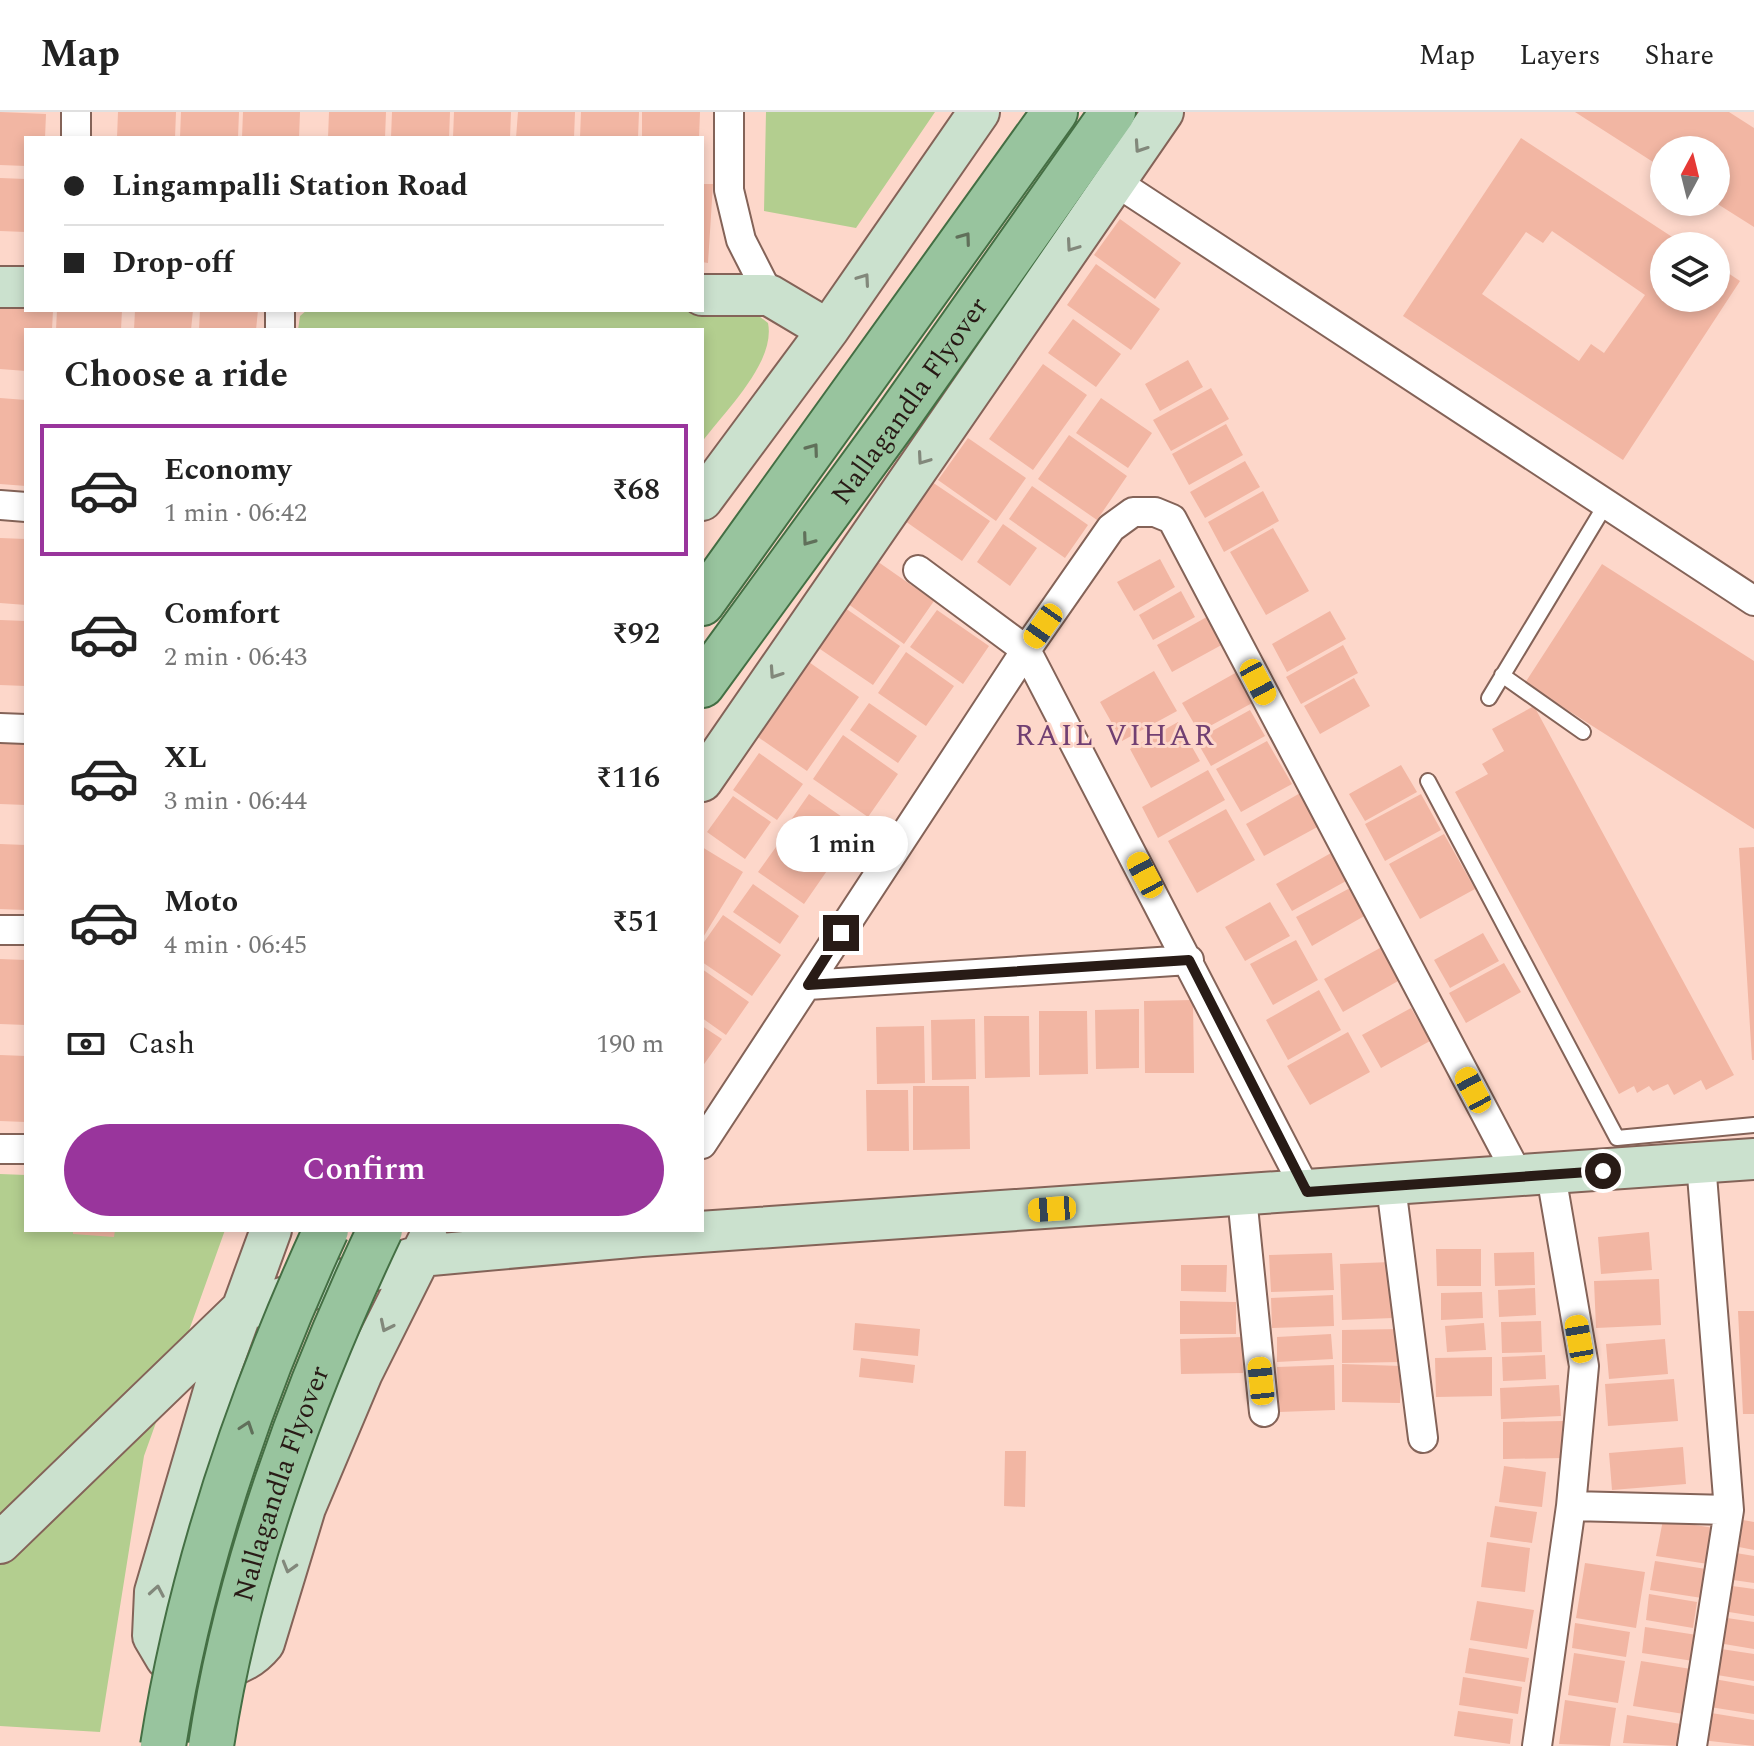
<!DOCTYPE html>
<html lang="en">
<head>
<meta charset="utf-8">
<style>
	body { margin:0; font-family:Spectral,serif; background:#f6f6f6; color:#222; height:100vh; display:flex; flex-direction:column; font-size:30px; white-space:nowrap }
	* { box-sizing:border-box; margin:0 }
	p { font-size:26px; color:#767676 }
	.icon { flex:none; width:44px; height:44px; fill:none; stroke:currentColor; stroke-width:2; stroke-linecap:round; stroke-linejoin:round }
	.map { position:relative; flex:1; overflow:hidden }
	.details { position:absolute; left:24px; top:216px; width:680px; height:904px; display:flex; flex-direction:column; background:#fff; border-radius:0px; box-shadow:0 4px 12px #0003 }
	.details>* { flex:none }
	.guide { position:absolute; left:24px; top:24px; width:680px; height:176px; border-radius:0px; box-shadow:0 4px 12px #0003; display:grid; align-content:center; height:176px; padding:0 40px; background:#fff }
	.needle { width:52px; rotate:7deg }
	.buttons { position:absolute; left:1650px; top:24px; display:grid; gap:16px }
	.buttons a { display:grid; place-items:center; width:80px; height:80px; border-radius:50%; background:#fff; box-shadow:0 4px 12px #0003; font-size:40px }
	.end { position:absolute; width:36px; height:36px; margin:-18px; border:10px solid #281b16; background:#fff; box-shadow:0 0 0 4px #fff }
	.from { border-radius:50% }
	.bubble { position:absolute; height:56px; border-radius:28px; background:#fff; box-shadow:0 4px 12px #0003; font-size:26px; font-weight:600; line-height:56px; text-align:center }
	.car { position:absolute; width:24px; height:48px; margin:-24px -12px; border-radius:10px; box-shadow:0 0 6px 2px #0007; background:linear-gradient(#f5c518 24%,#345 0 40%,#f5c518 0 76%,#345 0 86%,#f5c518 0) }
	.guide b { display:flex; align-items:center; gap:28px; height:76px; font-size:30px }
	.guide b+b { border-top:2px solid #e0e0e0 }
	.guide i { width:20px; height:20px; background:#222 }
	ul { padding:0; list-style:none }
	li { display:flex; align-items:center; gap:24px; height:132px; margin:0 16px 12px; padding:0 24px; border:4px solid transparent; border-radius:0px }
	li div { flex:1 }
	li b { display:block; font-size:30px }
	li em { font-style:normal; font-weight:600 }
	li.selected { border-color:#99359c }
	li>.icon { width:72px; height:72px; stroke-width:1.5 }
	h2 { padding:0 40px; font-size:36px; line-height:96px }
	.pay { display:flex; align-items:center; gap:20px; height:88px; padding:0 40px; font-size:30px }
	.pay p { margin-inline-start:auto }
	.button { display:flex; gap:16px; margin-top:auto; padding:16px 40px }
	.button a { flex:1; height:92px; border-radius:48px; background:#99359c; color:#fff; font-size:32px; font-weight:600; line-height:92px; text-align:center }
	header { display:flex; align-items:center; gap:48px; box-sizing:border-box; height:112px; padding:0 40px; background:#fff; border-bottom:2px solid #e0e0e0 }
	header strong { font-size:38px }
	nav { display:flex; gap:44px; margin-inline-start:auto; font-size:28px }
	.map>svg:first-child { display:block }
	.green { fill:#b3ce8f }
	.building { fill:#f2b6a3; fill-rule:evenodd }
	.lines { fill:none; stroke-linecap:round; stroke-linejoin:round }
	.lane-casing { stroke:#846358; stroke-width:18 }
	.street-casing { stroke:#846358; stroke-width:32 }
	.secondary-casing { stroke:#846358; stroke-width:44 }
	.primary-casing { stroke:#446f44; stroke-width:48 }
	.lane { stroke:#fff; stroke-width:14 }
	.street { stroke:#fff; stroke-width:28 }
	.secondary { stroke:#cbe1ce; stroke-width:40 }
	.primary { stroke:#98c49e; stroke-width:44 }
	.primary-bridge-casing { stroke:#446f44; stroke-width:48; stroke-linecap:butt }
	.primary-bridge { stroke:#98c49e; stroke-width:44 }
	.oneway { stroke:#82887b }
	.oneway2 { stroke:#60705a }
	.route { stroke:#281b16; stroke-width:10 }
	.labels { text-anchor:middle; stroke-width:6; stroke-linejoin:round; paint-order:stroke }
	.street-label { font-size:28px; fill:#281b16; stroke:#fdd7ca }
	.neighbourhood-label { font-size:30px; letter-spacing:2px; fill:#713f72; stroke:#fdd7ca }
</style>
</head>
<body>
<header>
<strong>Map</strong>
<nav><a>Map</a><a>Layers</a><a>Share</a></nav>
</header>
<div class="map">
<svg width="1754" height="1634" viewBox="0 0 1754 1634">
	<rect width="100%" height="100%" fill="#fdd7ca"/>
	<!-- green -->
	<path class="green" d="M766 0H935L856 116 764 99Z
		M750 197 768 211C776 250 725 299 702 330V218H298L300 204 307 198Z
		M0 1062 26 1063V1118H225L144 1344 100 1620 0 1614Z"/>
	<!-- building -->
	<path class="building" d="M0 0 46 2 45 26H26V54L0 53Z
		M118 0H176L175 26H117Z
		M181 0H239L238 26H180Z
		M243 0H300L299 26H242Z
		M329 0H386L385 26H328Z
		M392 0H450L449 26H391Z
		M454 0H511L510 26H453Z
		M518 0H575L574 26H516Z
		M581 0H639L638 26H580Z
		M642 0H700L699 26H642Z
		M1575 0H1729L1754 16V115L1716 91V38H1664V57Z
		M1521 26 1686 134H1664V186H1716V153L1740 169 1623 348 1403 204ZM1552 119 1645 183 1604 241 1591 232 1579 249 1482 182 1526 120 1543 131Z
		M0 66 26 67V120L0 119Z
		M702 72H713L708 151 702 150Z
		M1120 107 1181 151 1155 187 1094 143Z
		M1096 152 1160 197 1131 238 1067 193Z
		M0 182 26 183V198H53L52 218H26V259L0 257Z
		M57 198H122L121 218H56Z
		M135 198H193L191 218H134Z
		M200 198H258L256 218H199Z
		M1073 207 1121 242 1096 275 1048 241Z
		M1188 248 1203 275 1160 299 1145 272Z
		M1043 252 1087 283 1033 358 989 327Z
		M1211 276 1229 307 1171 339 1153 308Z
		M0 286 26 288V374L0 372Z
		M1101 286 1152 321 1128 356 1076 321Z
		M1226 312 1243 343 1189 373 1172 342Z
		M1069 323 1127 364 1097 408 1038 367Z
		M968 326 1026 366 996 409 938 368Z
		M1245 349 1260 375 1205 406 1190 380Z
		M932 370 990 409 962 449 905 409Z
		M1032 374 1088 413 1065 446 1009 407Z
		M1263 379 1279 409 1224 440 1208 410Z
		M1003 412 1037 436 1010 474 977 450Z
		M1273 416 1309 479 1266 503 1230 440Z
		M0 426 26 427V493L0 491Z
		M874 447 934 489 904 532 844 489Z
		M1160 447 1175 475 1134 499 1117 470Z
		M1602 452 1754 549V717L1525 571Z
		M1181 479 1195 505 1153 528 1139 503Z
		M845 496 900 534 873 573 817 535Z
		M937 498 989 534 963 572 910 535Z
		M1330 499 1346 527 1287 560 1272 532Z
		M1212 502 1227 530 1172 560 1157 533Z
		M0 508 26 509V574L0 573Z
		M1343 533 1358 561 1301 592 1286 565Z
		M906 540 954 574 926 614 878 581Z
		M806 548 859 585 807 659 755 623Z
		M1154 559 1177 599 1122 629 1100 590Z
		M1237 560 1254 590 1199 620 1182 591Z
		M1354 566 1370 594 1320 622 1304 594Z
		M869 591 917 624 898 651 850 618Z
		M1534 594 1734 963 1706 978 1701 968 1674 983 1668 972 1653 979 1649 974 1637 981 1634 974 1619 982 1455 680 1488 662 1482 652 1504 639 1492 617Z
		M1250 598 1265 624 1211 654 1196 628Z
		M1178 610 1200 649 1151 676 1130 637Z
		M843 623 898 662 868 705 813 667Z
		M0 627 26 628V693L0 692Z
		M1267 629 1292 672 1241 700 1216 657Z
		M759 641 803 672 777 708 733 678Z
		M1401 653 1417 680 1365 709 1349 682Z
		M1208 658 1225 688 1158 726 1142 695Z
		M1302 680 1321 713 1264 744 1246 712Z
		M809 682 858 716 834 749 786 715Z
		M1421 682 1441 718 1385 749 1365 712Z
		M733 684 771 710 745 747 707 720Z
		M1226 697 1255 748 1197 781 1168 729Z
		M786 721 831 753 804 792 758 760Z
		M1444 722 1475 777 1420 807 1389 752Z
		M0 732 26 733V798L0 797Z
		M702 735 743 760 702 827Z
		M1754 735V948H1752L1739 736Z
		M1331 741 1346 769 1292 799 1276 772Z
		M753 772 799 804 780 832 733 800Z
		M1350 776 1366 803 1312 834 1296 805Z
		M1270 790 1290 824 1245 849 1225 815Z
		M723 803 781 843 752 884 702 850V833Z
		M1483 821 1499 849 1450 876 1434 848Z
		M1296 828 1318 868 1273 893 1250 852Z
		M1389 831 1407 864 1343 900 1324 867Z
		M0 847 26 848V913L0 912Z
		M1504 851 1521 880 1466 911 1449 881Z
		M702 857 749 890 726 923 702 906Z
		M1319 878 1341 918 1288 948 1266 908Z
		M1193 888 1194 961H1145L1144 889Z
		M1411 896 1430 929 1381 956 1362 923Z
		M1139 897V956L1096 957 1095 898Z
		M1039 899H1087L1088 962 1039 963Z
		M984 904H1029L1030 965 985 966Z
		M975 907 976 967 932 968 931 908Z
		M702 914 722 927 702 955Z
		M924 914 925 971 877 972 876 915Z
		M1348 920 1370 960 1310 993 1287 954Z
		M0 943 26 944V1010L0 1009Z
		M913 974H969L970 1037 913 1038Z
		M866 978H908L909 1039H867Z
		M73 1118H115L114 1125 73 1122Z
		M1649 1120 1652 1158 1601 1162 1598 1125Z
		M1436 1137H1481V1174H1437Z
		M1534 1140 1535 1173 1495 1174 1494 1141Z
		M1332 1141 1334 1178 1271 1180 1269 1143Z
		M1391 1150 1393 1206 1342 1208 1340 1152Z
		M1181 1153H1227L1226 1180 1181 1179Z
		M1659 1167 1661 1213 1596 1216 1594 1169Z
		M1535 1176 1536 1203 1499 1205 1498 1178Z
		M1482 1180 1483 1206 1441 1208V1181Z
		M1333 1183 1334 1214 1272 1216 1271 1186Z
		M1180 1189 1236 1190V1222H1180Z
		M1738 1199H1754V1302H1743Z
		M1541 1209 1542 1240 1502 1241 1501 1210Z
		M855 1211 920 1217 918 1244 853 1238Z
		M1484 1211 1486 1238 1447 1240 1445 1214Z
		M1400 1217 1401 1250 1342 1251V1218Z
		M1331 1222 1333 1247 1277 1250V1225Z
		M1242 1225 1243 1261 1181 1262 1180 1227Z
		M1665 1227 1668 1262 1609 1267 1606 1232Z
		M1545 1243 1546 1267 1503 1269 1502 1245Z
		M1492 1245V1284L1436 1285 1435 1246Z
		M861 1246 915 1253 913 1271 859 1265Z
		M1342 1252 1401 1254 1400 1291 1342 1290Z
		M1334 1253 1335 1298 1279 1300 1277 1255Z
		M1674 1267 1678 1309 1608 1314 1605 1272Z
		M1559 1273 1561 1304 1501 1307 1500 1276Z
		M1564 1309V1346L1503 1347V1310Z
		M1683 1335 1686 1372 1612 1378 1609 1341Z
		M1005 1339H1026L1025 1395 1004 1394Z
		M1504 1354 1546 1360 1542 1395 1499 1390Z
		M1495 1394 1537 1400 1532 1431 1490 1425Z
		M1663 1408 1714 1416 1708 1452 1656 1444Z
		M1743 1408 1754 1410V1438L1739 1435Z
		M1487 1430 1530 1436 1525 1480 1481 1475Z
		M1736 1441 1754 1444V1471L1733 1468Z
		M1655 1449 1706 1457 1702 1486 1650 1478Z
		M1585 1451 1645 1460 1636 1516 1576 1506Z
		M1732 1474 1754 1477V1504L1729 1500Z
		M1649 1482 1697 1490 1693 1516 1646 1508Z
		M1477 1489 1534 1498 1527 1537 1470 1528Z
		M1727 1506 1754 1510V1537L1724 1532Z
		M1575 1511 1630 1520 1626 1545 1572 1536Z
		M1645 1515 1697 1523 1693 1549 1642 1541Z
		M1469 1536 1529 1546 1525 1570 1465 1561Z
		M1721 1537 1754 1542V1569L1717 1563Z
		M1574 1541 1625 1549 1618 1591 1568 1583Z
		M1641 1549 1691 1557 1684 1602 1633 1594Z
		M1463 1565 1522 1575 1518 1602 1459 1593Z
		M1714 1567 1754 1574V1602L1710 1595Z
		M1565 1588 1616 1596 1610 1634 1559 1632Z
		M1458 1599 1513 1607 1510 1632 1454 1624Z
		M1705 1600 1754 1608V1634L1701 1628Z
		M1627 1603 1681 1612 1678 1634 1623 1631Z"/>
	<g class="lines">
		<defs>
			<path id="lane" d="M1502 563 1583 620
				M1489 586 1606 392
				M1428 669 1617 1026 1754 1013"/>
			<path id="street" d="M729 0V78L741 128 769 183
				M76 26V0
				M1116 70 1754 489
				M280 218V198
				M0 393 26 395
				M918 458 1026 538 1307 1080
				M0 616 26 617
				M0 818H26
				M808 873 1189 848
				M702 1032 1026 538 1111 416 1133 400H1155L1172 407 1519 1065
				M0 1037H26
				M1391 1074 1423 1326
				M1242 1085 1264 1300
				M1571 1394 1729 1398
				M1537 1634 1571 1394 1584 1254 1551 1063
				M1692 1634 1729 1398 1701 1051"/>
			<path id="secondary" d="M0 175H26
				M702 183H769L828 218
				M702 388 828 218 979 0
				M702 669 1163 0
				M271 1118 221 1255 155 1480 153 1524 166 1546C202 1558 237 1564 264 1531L305 1396 362 1261 428 1129
				M0 1431 240 1199 420 1144 641 1124 1754 1047"/>
			<g id="primary">
				<path d="M702 491 1055 0"/>
				<path id="s1" d="M702 573 897 306 1113 0"/>
			</g>
		</defs>
		<!-- lane casing -->
		<use href="#lane" class="lane-casing"/>
		<!-- street casing -->
		<use href="#street" class="street-casing"/>
		<!-- secondary casing -->
		<use href="#secondary" class="secondary-casing"/>
		<!-- primary casing -->
		<use href="#primary" class="primary-casing"/>
		<!-- lane -->
		<use href="#lane" class="lane"/>
		<!-- street -->
		<use href="#street" class="street"/>
		<!-- secondary -->
		<use href="#secondary" class="secondary"/>
		<!-- primary -->
		<use href="#primary" class="primary"/>
		<defs>
			<g id="primary-bridge">
				<path d="M163 1634C191 1456 251 1281 326 1118"/>
				<path id="s2" d="M211 1634C237 1460 305 1276 380 1118"/>
			</g>
		</defs>
		<!-- primary-bridge casing -->
		<use href="#primary-bridge" class="primary-bridge-casing"/>
		<!-- primary-bridge -->
		<use href="#primary-bridge" class="primary-bridge"/>
	</g>
	<!-- one-way arrows -->
	<defs><path id="oneway-chevron" d="M-2-3.5L2.5 0L-2 3.5" fill="none" stroke-width="1.6" stroke-linecap="round" stroke-linejoin="round" transform="scale(2)"/></defs>
	<g class="oneway">
		<use href="#oneway-chevron" transform="translate(1140 35) rotate(124)"/>
		<use href="#oneway-chevron" transform="translate(1072 134) rotate(125)"/>
		<use href="#oneway-chevron" transform="translate(864 167) rotate(-55)"/>
		<use href="#oneway-chevron" transform="translate(923 347) rotate(125)"/>
		<use href="#oneway-chevron" transform="translate(775 561) rotate(124)"/>
		<use href="#oneway-chevron" transform="translate(386 1214) rotate(116)"/>
		<use href="#oneway-chevron" transform="translate(289 1455) rotate(106)"/>
		<use href="#oneway-chevron" transform="translate(157 1479) rotate(-80)"/>
	</g>
	<g class="oneway2">
		<use href="#oneway-chevron" transform="translate(965 126) rotate(-54)"/>
		<use href="#oneway-chevron" transform="translate(813 337) rotate(-54)"/>
		<use href="#oneway-chevron" transform="translate(808 428) rotate(126)"/>
		<use href="#oneway-chevron" transform="translate(247 1315) rotate(-71)"/>
	</g>
	<g class="lines">
		<!-- route -->
		<path class="route" d="M841 821 808 873 1189 848 1307 1080 1603 1059"/>
	</g>
	<g class="labels">
		<!-- street labels -->
		<g class="street-label">
			<text dy="10" stroke="none"><textPath href="#s1" startOffset="352">Nallagandla Flyover</textPath></text>
			<text dy="10" stroke="none"><textPath href="#s2" startOffset="272">Nallagandla Flyover</textPath></text>
		</g>
		<!-- neighbourhood labels -->
		<g class="neighbourhood-label">
			<text x="1115" y="633">RAIL VIHAR</text>
		</g>
	</g>
</svg>
<div class="buttons">
<a><svg class="needle" viewBox="-14 -14 28 28"><path d="M0-13l5 13h-10z" fill="#e53935"/><path d="M0 13l5-13h-10z" fill="#767676"/></svg></a>
<a><svg class="icon" aria-label="layers" viewBox="0 0 24 24"><path d="M12 4l9 5-9 5-9-5zM3 14l9 5 9-5"/></svg></a>
</div>
<i class="end from" style="left:1603px;top:1059px"></i>
<i class="end" style="left:841px;top:821px"></i>
<div class="bubble" style="left:776px;top:704px;width:132px">1 min</div>
<i class="car" style="left:1043px;top:514px;rotate:215deg"></i>
<i class="car" style="left:1258px;top:570px;rotate:152deg"></i>
<i class="car" style="left:1145px;top:763px;rotate:332deg"></i>
<i class="car" style="left:1473px;top:978px;rotate:332deg"></i>
<i class="car" style="left:1052px;top:1097px;rotate:266deg"></i>
<i class="car" style="left:1579px;top:1227px;rotate:350deg"></i>
<i class="car" style="left:1261px;top:1269px;rotate:354deg"></i>
<div class="guide">
<b><i class="from"></i>Lingampalli Station Road</b>
<b><i></i>Drop-off</b>
</div>
<section class="details">
<h2>Choose a ride</h2>
<ul>
<li class="selected"><svg class="icon" aria-label="car" viewBox="0 0 24 24"><path d="M5 17H2v-5l4-1 3-4h7l3 4 3 1v5h-3M9 17h6M6 11h13"/><circle cx="7" cy="17" r="2"/><circle cx="17" cy="17" r="2"/></svg><div><b>Economy</b><p>1 min · 06:42</p></div><em>₹68</em></li>
<li><svg class="icon" aria-label="car" viewBox="0 0 24 24"><path d="M5 17H2v-5l4-1 3-4h7l3 4 3 1v5h-3M9 17h6M6 11h13"/><circle cx="7" cy="17" r="2"/><circle cx="17" cy="17" r="2"/></svg><div><b>Comfort</b><p>2 min · 06:43</p></div><em>₹92</em></li>
<li><svg class="icon" aria-label="car" viewBox="0 0 24 24"><path d="M5 17H2v-5l4-1 3-4h7l3 4 3 1v5h-3M9 17h6M6 11h13"/><circle cx="7" cy="17" r="2"/><circle cx="17" cy="17" r="2"/></svg><div><b>XL</b><p>3 min · 06:44</p></div><em>₹116</em></li>
<li><svg class="icon" aria-label="car" viewBox="0 0 24 24"><path d="M5 17H2v-5l4-1 3-4h7l3 4 3 1v5h-3M9 17h6M6 11h13"/><circle cx="7" cy="17" r="2"/><circle cx="17" cy="17" r="2"/></svg><div><b>Moto</b><p>4 min · 06:45</p></div><em>₹51</em></li>
</ul>
<div class="pay"><svg class="icon" aria-label="cash" viewBox="0 0 24 24"><path d="M3 7h18v10H3z"/><circle cx="12" cy="12" r="2"/></svg>Cash<p>190 m</p></div>
<div class="button"><a>Confirm</a></div>
</section>
</div>
</body>
</html>
